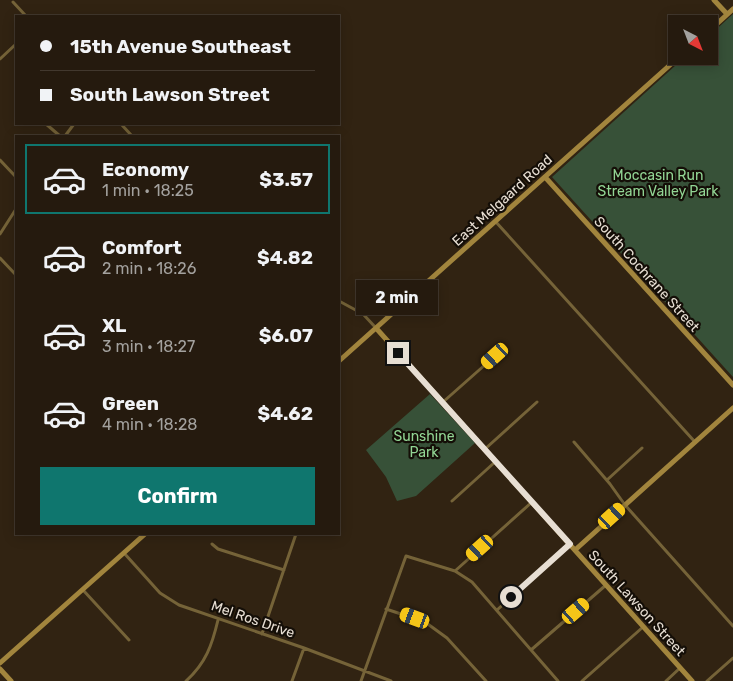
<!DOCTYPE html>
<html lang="en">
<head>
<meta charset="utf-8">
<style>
	body { margin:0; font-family:Rubik,sans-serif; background:#31271c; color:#f1f3f6; height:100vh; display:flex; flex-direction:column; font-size:19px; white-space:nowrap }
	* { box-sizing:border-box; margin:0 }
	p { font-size:16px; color:#a3a19e }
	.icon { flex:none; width:28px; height:28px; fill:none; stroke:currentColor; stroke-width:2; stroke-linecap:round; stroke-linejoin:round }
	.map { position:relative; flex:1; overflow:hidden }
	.sheet { position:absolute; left:15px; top:135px; width:325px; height:400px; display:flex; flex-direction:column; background:#251a0e; border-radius:0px; box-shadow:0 2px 12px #0003,0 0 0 1px #42382e }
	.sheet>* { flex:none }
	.top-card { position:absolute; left:15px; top:15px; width:325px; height:110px; border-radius:0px; box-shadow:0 2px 12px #0003,0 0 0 1px #42382e; display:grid; align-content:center; height:110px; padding:0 25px; background:#251a0e }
	.needle { width:32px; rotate:138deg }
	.tools { position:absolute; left:668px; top:15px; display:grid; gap:10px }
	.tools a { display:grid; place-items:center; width:50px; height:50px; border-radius:0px; background:#251a0e; box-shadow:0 2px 12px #0003,0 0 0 1px #42382e; font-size:25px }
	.end { position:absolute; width:22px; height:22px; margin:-11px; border:6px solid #e7ded3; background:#111; box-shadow:0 0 0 2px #111 }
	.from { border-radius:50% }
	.bubble { position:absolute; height:35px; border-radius:0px; background:#251a0e; box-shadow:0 2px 12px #0003,0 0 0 1px #42382e; font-size:16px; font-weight:700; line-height:35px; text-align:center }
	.car { position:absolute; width:15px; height:30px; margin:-15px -8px; border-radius:6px; box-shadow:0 0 4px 1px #0007; background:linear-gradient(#f5c518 24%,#345 0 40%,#f5c518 0 76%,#345 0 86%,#f5c518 0) }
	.top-card b { display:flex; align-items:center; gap:18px; height:48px; font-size:19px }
	.top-card b+b { border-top:1px solid #42382e }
	.top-card i { width:12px; height:12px; background:#f1f3f6 }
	ul { padding:9px 0 0; list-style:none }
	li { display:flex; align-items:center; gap:15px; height:70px; margin:0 10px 8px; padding:0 15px; border:2px solid transparent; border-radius:0px }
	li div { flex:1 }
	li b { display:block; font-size:19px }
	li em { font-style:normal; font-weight:700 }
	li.selected { border-color:#0f766e }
	li>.icon { width:45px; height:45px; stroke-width:1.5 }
	.cta { display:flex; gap:10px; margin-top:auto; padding:10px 25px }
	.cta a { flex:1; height:58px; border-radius:0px; background:#0f766e; color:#fff; font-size:20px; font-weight:700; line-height:58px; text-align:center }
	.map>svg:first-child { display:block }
	.green { fill:#375138 }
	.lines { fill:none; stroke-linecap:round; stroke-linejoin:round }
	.street { stroke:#756338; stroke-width:3 }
	.secondary { stroke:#a2853d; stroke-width:5 }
	.route { stroke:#e7ded3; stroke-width:6 }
	.labels { text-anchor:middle; stroke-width:4.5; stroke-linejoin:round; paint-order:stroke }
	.park-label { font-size:14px; fill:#92d594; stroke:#140e07 }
	.street-label { font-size:14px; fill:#e7ded3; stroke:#140e07 }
</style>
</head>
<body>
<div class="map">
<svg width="733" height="681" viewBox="0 0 733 681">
	<rect width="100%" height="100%" fill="#312312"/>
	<!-- green -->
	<path class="green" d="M733 14V377L552 177 686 56H709V36Z
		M430 394 475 443 416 496 397 501 386 477 366 450Z"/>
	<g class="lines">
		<!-- street -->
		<path class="street" d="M13 2 26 16
			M0 59 16 44
			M46 124 60 136
			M121 124 132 136
			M65 136 74 124
			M0 160 16 177
			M495 221 695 442
			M0 234 16 209
			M0 258 16 275
			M339 301 363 314 376 328
			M443 402 495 356
			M574 442 610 484 625 505 733 626
			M485 449 537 402
			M607 480 642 448
			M452 501 495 462
			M212 544 218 549 284 570
			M124 553 160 593 179 605 304 648 391 681
			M455 571 532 502
			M83 590 129 640
			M386 609 425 622 447 638 486 681
			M497 610 570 544
			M262 634 296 534
			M531 650 606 585
			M186 681C206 663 212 645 218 620
			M292 681 304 648
			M361 681 406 556 455 571 472 582 558 681
			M582 681 643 627
			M666 681 680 668
			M707 681 733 658"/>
		<!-- secondary -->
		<path class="secondary" d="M714 0 727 14
			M709 31 733 9
			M545 177 733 385
			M376 328 692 681
			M339 361 680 56
			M575 550 733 408
			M0 663 145 534
			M0 669 11 681"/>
	</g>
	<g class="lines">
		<!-- route -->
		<path class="route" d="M398 353 570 544 511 597"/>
	</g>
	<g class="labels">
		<!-- park labels -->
		<g class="park-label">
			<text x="658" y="180">Moccasin Run<tspan x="658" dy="16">Stream Valley Park</tspan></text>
			<text x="424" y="441">Sunshine<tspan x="424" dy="16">Park</tspan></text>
		</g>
		<!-- street labels -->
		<g class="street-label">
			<text transform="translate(502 200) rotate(-42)" y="5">East Melgaard Road</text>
			<text transform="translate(647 274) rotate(48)" y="5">South Cochrane Street</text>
			<text transform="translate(637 603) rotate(48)" y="5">South Lawson Street</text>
			<text transform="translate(253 619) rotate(19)" y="5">Mel Ros Drive</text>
		</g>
	</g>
</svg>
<div class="tools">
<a><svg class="needle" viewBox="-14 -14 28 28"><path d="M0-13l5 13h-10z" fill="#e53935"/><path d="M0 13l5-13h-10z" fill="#a3a19e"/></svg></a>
</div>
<i class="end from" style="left:511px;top:597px"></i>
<i class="end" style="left:398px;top:353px"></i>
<div class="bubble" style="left:356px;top:280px;width:82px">2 min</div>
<i class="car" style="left:495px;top:356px;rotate:228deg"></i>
<i class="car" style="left:612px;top:516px;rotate:48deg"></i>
<i class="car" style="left:480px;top:548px;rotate:228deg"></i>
<i class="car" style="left:576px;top:611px;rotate:49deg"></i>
<i class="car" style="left:415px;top:618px;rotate:290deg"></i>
<div class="top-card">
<b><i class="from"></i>15th Avenue Southeast</b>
<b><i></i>South Lawson Street</b>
</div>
<section class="sheet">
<ul>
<li class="selected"><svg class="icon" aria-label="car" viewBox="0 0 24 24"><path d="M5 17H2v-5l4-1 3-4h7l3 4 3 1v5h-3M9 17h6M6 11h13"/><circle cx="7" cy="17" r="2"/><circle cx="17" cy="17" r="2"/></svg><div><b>Economy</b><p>1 min · 18:25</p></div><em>$3.57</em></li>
<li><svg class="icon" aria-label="car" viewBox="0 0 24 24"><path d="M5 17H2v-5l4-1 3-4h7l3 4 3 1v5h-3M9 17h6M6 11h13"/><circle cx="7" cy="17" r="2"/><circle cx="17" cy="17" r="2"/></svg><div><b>Comfort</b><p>2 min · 18:26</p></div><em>$4.82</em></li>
<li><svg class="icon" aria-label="car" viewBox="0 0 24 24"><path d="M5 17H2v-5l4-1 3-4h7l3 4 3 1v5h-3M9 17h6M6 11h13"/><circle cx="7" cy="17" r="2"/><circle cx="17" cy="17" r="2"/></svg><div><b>XL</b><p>3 min · 18:27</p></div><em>$6.07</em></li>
<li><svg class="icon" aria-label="car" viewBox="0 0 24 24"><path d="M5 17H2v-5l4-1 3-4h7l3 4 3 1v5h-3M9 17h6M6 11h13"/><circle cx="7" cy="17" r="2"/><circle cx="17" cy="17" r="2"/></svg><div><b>Green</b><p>4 min · 18:28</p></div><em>$4.62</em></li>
</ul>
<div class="cta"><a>Confirm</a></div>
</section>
</div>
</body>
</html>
